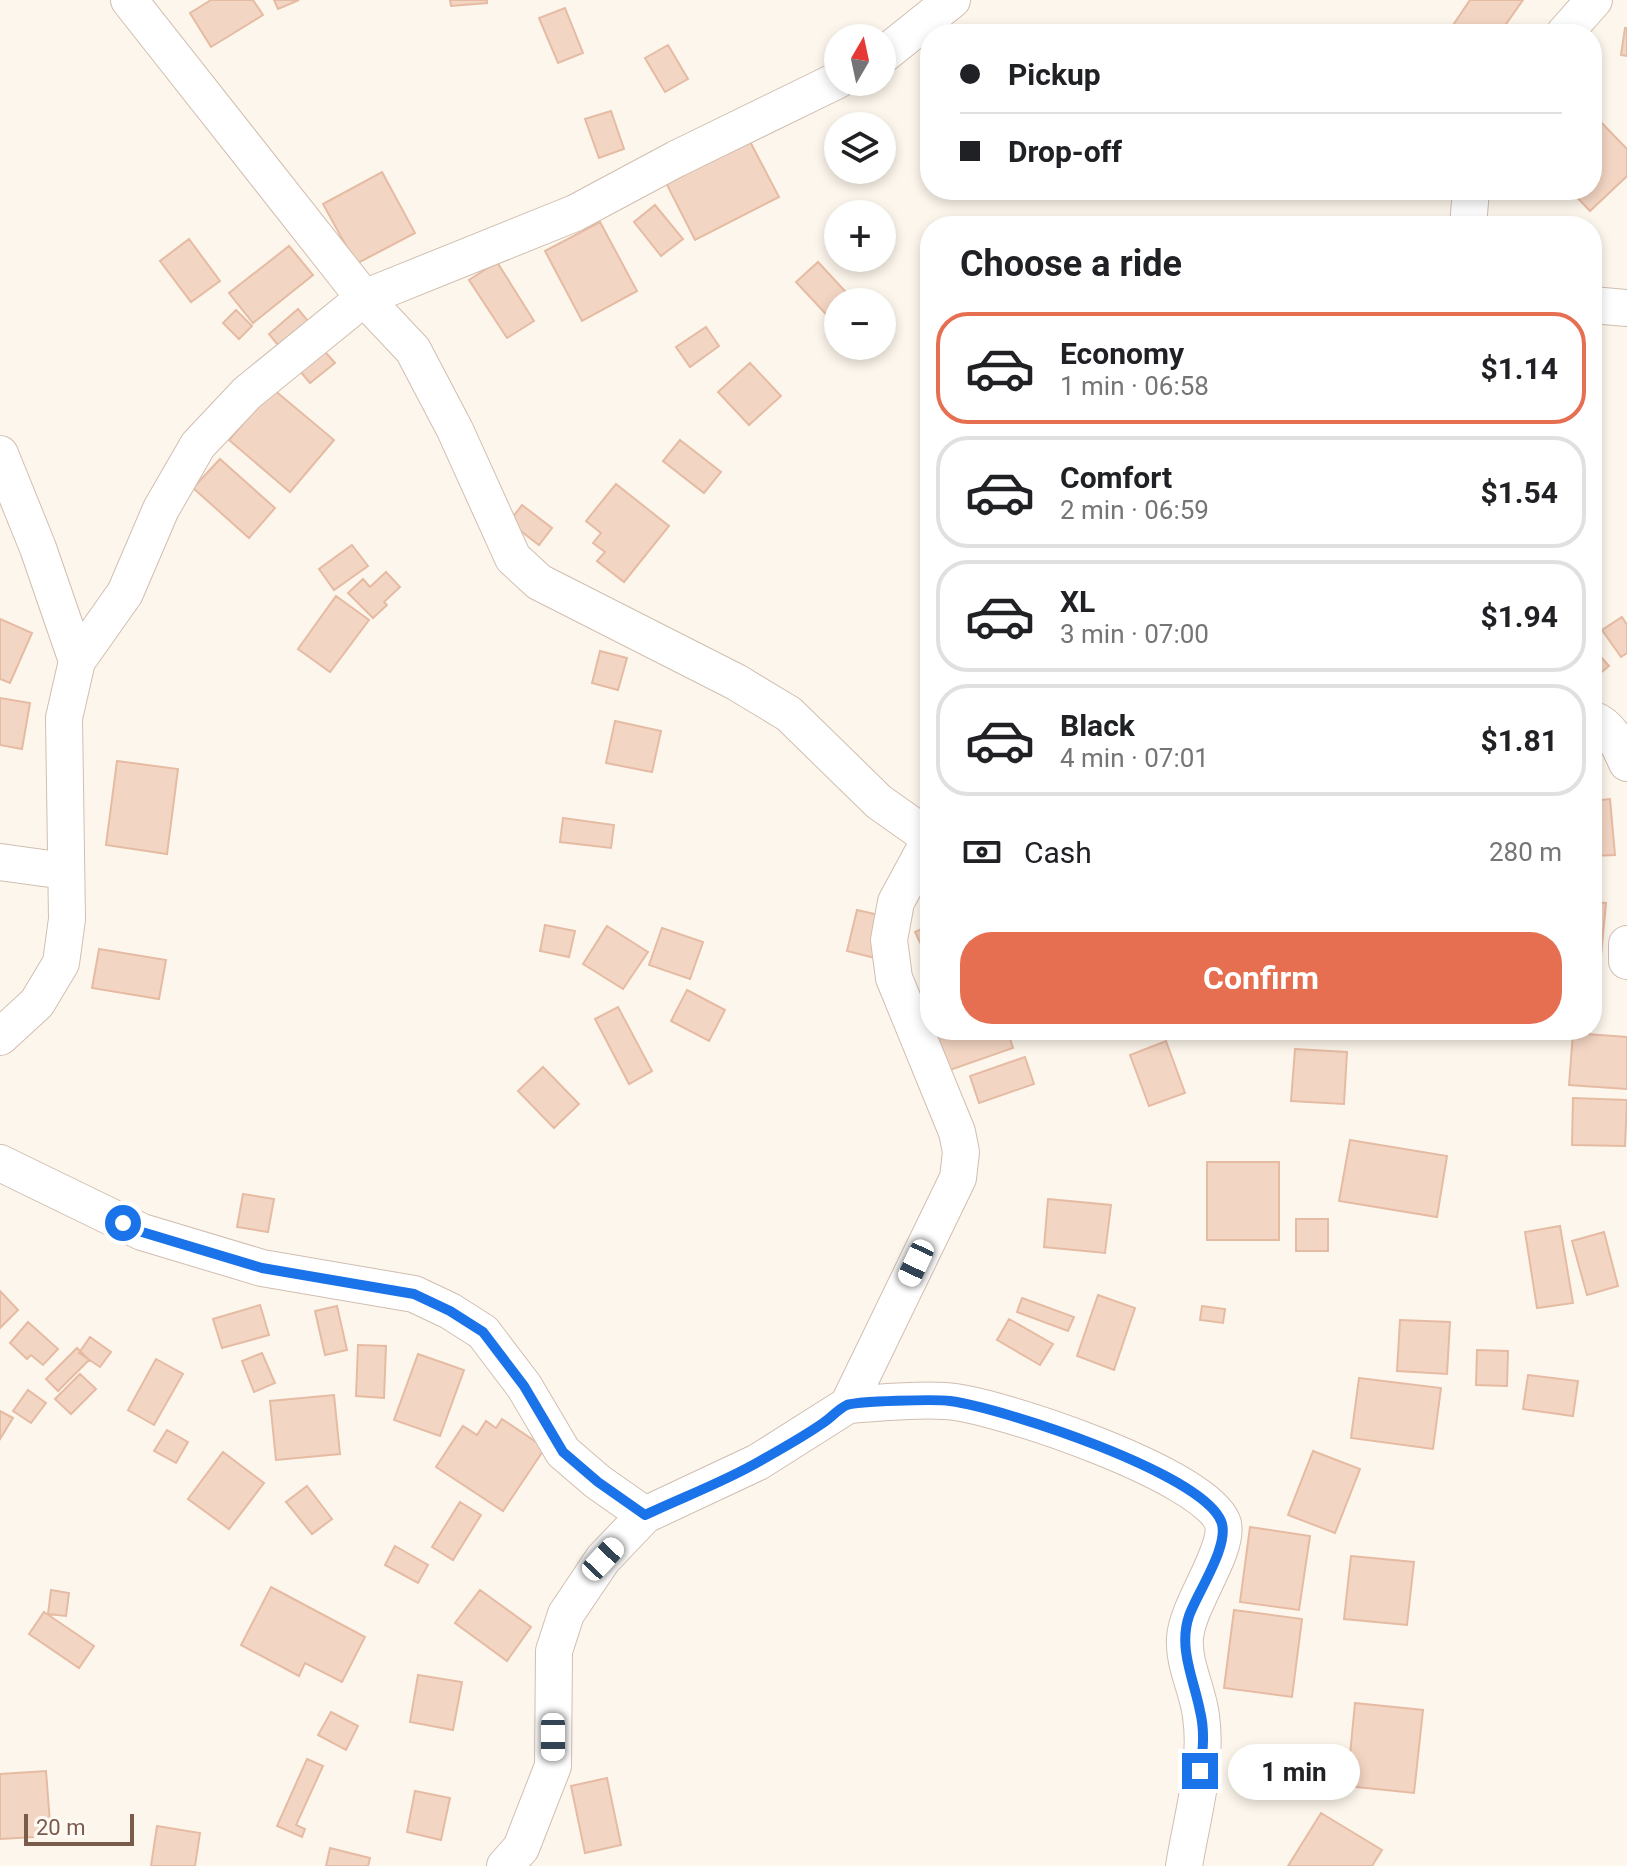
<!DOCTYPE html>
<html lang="en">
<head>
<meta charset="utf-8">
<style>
	body { margin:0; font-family:Roboto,sans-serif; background:#f6f6f6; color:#202124; height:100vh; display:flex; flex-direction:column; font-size:30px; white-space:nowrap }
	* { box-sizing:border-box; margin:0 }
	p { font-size:26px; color:#757577 }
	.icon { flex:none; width:44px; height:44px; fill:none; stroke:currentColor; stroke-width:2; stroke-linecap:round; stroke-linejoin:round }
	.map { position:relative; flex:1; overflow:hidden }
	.sheet { position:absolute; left:920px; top:216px; width:682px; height:824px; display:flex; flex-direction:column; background:#fff; border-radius:32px; box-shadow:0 4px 12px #0003 }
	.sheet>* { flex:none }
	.hud { position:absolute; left:920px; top:24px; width:682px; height:176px; border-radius:32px; box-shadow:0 4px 12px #0003; display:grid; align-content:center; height:176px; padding:0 40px; background:#fff }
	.needle { width:52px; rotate:9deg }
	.tools { position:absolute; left:824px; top:24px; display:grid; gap:16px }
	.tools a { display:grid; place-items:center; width:72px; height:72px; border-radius:50%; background:#fff; box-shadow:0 4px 12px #0003; font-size:40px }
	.scale { position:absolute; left:24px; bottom:20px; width:110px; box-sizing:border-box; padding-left:8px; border:4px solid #7a5c4d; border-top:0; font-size:22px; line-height:28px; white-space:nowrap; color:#7a5c4d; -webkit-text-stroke:6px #fffaf3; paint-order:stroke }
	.end { position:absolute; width:36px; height:36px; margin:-18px; border:10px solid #1a73e8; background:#fff; box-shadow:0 0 0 4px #fff }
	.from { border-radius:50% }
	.bubble { position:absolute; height:56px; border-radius:28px; background:#fff; box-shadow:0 4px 12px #0003; font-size:26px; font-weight:700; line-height:56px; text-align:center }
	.car { position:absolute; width:24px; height:48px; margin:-24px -12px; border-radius:10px; box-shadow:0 0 6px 2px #0007; background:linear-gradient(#fff 24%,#345 0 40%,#fff 0 76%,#345 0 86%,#fff 0) }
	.hud b { display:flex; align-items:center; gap:28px; height:76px; font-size:30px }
	.hud b+b { border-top:2px solid #e0e0e0 }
	.hud i { width:20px; height:20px; background:#202124 }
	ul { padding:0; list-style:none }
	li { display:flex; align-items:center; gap:24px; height:112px; margin:0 16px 12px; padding:0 24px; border:4px solid #e0e0e0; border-radius:32px }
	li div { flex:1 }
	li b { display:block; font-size:30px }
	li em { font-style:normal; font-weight:700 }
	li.current { border-color:#e76f51 }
	li>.icon { width:72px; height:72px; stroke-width:1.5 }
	h2 { padding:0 40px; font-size:36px; line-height:96px }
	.pay { display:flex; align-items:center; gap:20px; height:88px; padding:0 40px; font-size:30px }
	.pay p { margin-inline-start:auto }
	.button { display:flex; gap:16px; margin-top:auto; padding:16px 40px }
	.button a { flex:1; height:92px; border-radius:32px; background:#e76f51; color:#fff; font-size:32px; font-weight:700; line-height:92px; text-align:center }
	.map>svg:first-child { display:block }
	.building { fill:#f3d5c3; stroke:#e6bba3; stroke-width:2 }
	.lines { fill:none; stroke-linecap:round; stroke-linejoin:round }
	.street-casing { stroke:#d1beb0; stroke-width:38 }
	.street { stroke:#fff; stroke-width:36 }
	.route { stroke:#1a73e8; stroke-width:10 }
</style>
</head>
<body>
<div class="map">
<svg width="1627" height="1866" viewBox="0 0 1627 1866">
	<rect width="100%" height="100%" fill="#fdf6ec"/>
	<!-- building -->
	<path class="building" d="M211 0H253L263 15 211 47 190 13Z
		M274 0H299L278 9Z
		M450 0H487V3L451 6Z
		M1470 0H1523L1499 34H1447Z
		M565 8 583 53 558 63 539 18Z
		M1625 28H1627V56L1621 55Z
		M668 45 688 79 665 92 645 58Z
		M611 111 624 149 599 158 585 119Z
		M1592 113 1627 149V176L1590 211 1570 190H1592Z
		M744 130 779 197 695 240 661 173Z
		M382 172 415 233 356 264 323 204Z
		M655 205 683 239 661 256 634 222Z
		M600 222 637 291 582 321 545 251Z
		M189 239 220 281 191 302 160 261Z
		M289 246 313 275 253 323 229 293Z
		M497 262 534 321 507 338 469 280Z
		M818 262 855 302H838V327L796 282Z
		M298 309 308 321 278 345 269 334Z
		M236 310 252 326 239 339 223 323Z
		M706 327 719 346 690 367 676 347Z
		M318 344 335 363 310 383 294 364Z
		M750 363 781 396 749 425 718 392Z
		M273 389 334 440 290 492 229 440Z
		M680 440 721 472 704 493 663 461Z
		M220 459 275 508 249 538 193 488Z
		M616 484 669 526 624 582 597 561 605 552 593 543 601 533 586 521Z
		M522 505 552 528 539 545 509 522Z
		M352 545 368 566 334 590 319 569Z
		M386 572 400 587 384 602 387 605 373 618 348 593 363 579 370 587Z
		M336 596 369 620 330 672 298 649Z
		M1622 617 1627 625V653L1621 657 1602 630Z
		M0 619 32 633 10 683 0 679Z
		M1592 647 1609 666 1592 680Z
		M600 651 627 658 618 690 592 683Z
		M0 698 30 703 22 749 0 745Z
		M615 721 661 731 652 772 606 763Z
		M117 761 178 769 167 854 106 845Z
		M1610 799 1615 855 1592 856V801Z
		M563 818 614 825 611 848 560 842Z
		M1592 902 1606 903 1601 956 1592 955Z
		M857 910 892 918 883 960 847 951Z
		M545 925 575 931 569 957 540 951Z
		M930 925V963L915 932Z
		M607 926 648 952 623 989 583 964Z
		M662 928 703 942 690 979 649 965Z
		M99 949 166 960 159 999 92 988Z
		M687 990 725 1010 709 1041 671 1021Z
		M618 1007 652 1071 629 1084 595 1019Z
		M932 1030H1007L1013 1048 947 1071Z
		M1573 1033 1627 1037V1089L1569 1085Z
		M1166 1041 1185 1093 1149 1106 1130 1055Z
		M1295 1049 1347 1052 1344 1104 1291 1101Z
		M1025 1057 1034 1084 979 1103 970 1076Z
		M543 1067 579 1104 554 1128 518 1091Z
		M1573 1098 1627 1100 1625 1146 1572 1145Z
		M1350 1140 1447 1156 1437 1217 1339 1201Z
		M1207 1162H1279V1240H1207Z
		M243 1194 274 1199 268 1232 237 1227Z
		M1048 1199 1111 1205 1105 1253 1044 1247Z
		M1296 1219H1328V1251H1296Z
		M1560 1226 1573 1303 1537 1308 1525 1232Z
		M1604 1232 1618 1286 1587 1295 1572 1241Z
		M0 1291 18 1310 0 1328Z
		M1098 1295 1135 1308 1114 1370 1077 1356Z
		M1022 1298 1074 1317 1068 1331 1017 1312Z
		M260 1305 269 1335 222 1348 213 1319Z
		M337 1306 347 1350 325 1355 315 1311Z
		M1202 1306 1225 1309 1223 1323 1200 1320Z
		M1009 1319 1053 1344 1040 1365 997 1340Z
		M1400 1320 1450 1322 1447 1374 1397 1371Z
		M28 1322 58 1349 43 1365 31 1355 27 1359 10 1343Z
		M90 1337 111 1352 100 1367 79 1353Z
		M358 1345 386 1346 384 1398 356 1396Z
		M77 1348 89 1360 58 1391 46 1379Z
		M1477 1350 1508 1351 1507 1386 1476 1385Z
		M262 1353 275 1383 254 1392 242 1361Z
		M418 1354 464 1370 440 1436 394 1420Z
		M156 1359 183 1374 154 1425 128 1410Z
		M80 1374 96 1389 71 1414 55 1399Z
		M1528 1375 1578 1381 1573 1416 1523 1409Z
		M1359 1378 1441 1388 1433 1449 1351 1438Z
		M28 1390 46 1403 31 1423 13 1411Z
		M334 1395 340 1454 276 1460 270 1401Z
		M0 1411 13 1418 0 1439Z
		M502 1419 545 1448 503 1511 436 1467 463 1426 477 1435 486 1421 496 1428Z
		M167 1430 188 1442 176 1463 154 1451Z
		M1313 1451 1360 1469 1335 1533 1288 1515Z
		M223 1452 264 1483 229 1529 188 1499Z
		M307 1486 332 1519 312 1534 286 1502Z
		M460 1502 481 1515 453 1560 432 1547Z
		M1250 1527 1310 1536 1299 1610 1240 1602Z
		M395 1546 428 1565 418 1583 385 1565Z
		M1351 1556 1414 1562 1407 1625 1344 1619Z
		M271 1587 365 1637 342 1682 305 1663 299 1676 241 1645Z
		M51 1590 69 1593 66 1616 48 1614Z
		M480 1590 531 1627 507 1661 455 1623Z
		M1234 1610 1302 1619 1292 1697 1224 1688Z
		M44 1612 94 1646 79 1668 29 1634Z
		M418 1675 462 1682 453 1730 410 1722Z
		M1355 1703 1423 1710 1414 1793 1347 1786Z
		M331 1712 358 1726 346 1750 318 1735Z
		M307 1759 323 1766 296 1825 305 1829 302 1837 277 1826Z
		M46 1771 51 1836 0 1839V1774Z
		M607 1778 621 1845 585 1853 571 1786Z
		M415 1791 450 1798 441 1840 407 1832Z
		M1321 1813 1382 1850 1372 1866H1288Z
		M157 1826 200 1833 195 1866H151Z
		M330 1848 370 1858 368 1866H326Z"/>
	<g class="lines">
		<defs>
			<path id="street" d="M129 0 364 298 413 350 455 430 513 558 539 582 736 682 789 714 879 802 930 838
				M1564 34 1594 0
				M882 56 952 0
				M1468 226 1471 190
				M1592 305 1627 308
				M0 454 38 548 77 661
				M1592 719C1611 726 1619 745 1627 763
				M0 862 65 871
				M1627 944V961
				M0 1037 37 1003 61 963 67 919 64 718 77 661 125 593 161 509 198 445 247 393 364 298 575 213 676 159 838 80
				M0 1163 142 1232 262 1268 414 1294 450 1311 483 1332 524 1386 563 1452 598 1482 645 1515
				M848 1405C880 1403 913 1399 945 1401 994 1403 1211 1477 1223 1524 1229 1551 1187 1605 1185 1638 1183 1664 1198 1690 1201 1716 1208 1765 1192 1817 1184 1866
				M505 1866 521 1848 553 1766 554 1651 566 1614 603 1559 645 1515 758 1462 848 1405 958 1178 961 1152 957 1132 894 978 889 940 896 902 930 839"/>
		</defs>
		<!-- street casing -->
		<use href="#street" class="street-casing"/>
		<!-- street -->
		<use href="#street" class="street"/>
	</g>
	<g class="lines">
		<!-- route -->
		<path class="route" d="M123 1223 142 1232 262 1268 414 1294 450 1311 483 1332 524 1386 563 1452 598 1482 645 1515C683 1497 724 1482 760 1461 781 1449 803 1437 823 1423 831 1418 838 1409 847 1405 857 1401 936 1399 950 1401 1003 1408 1201 1473 1221 1521 1231 1544 1197 1593 1189 1616 1178 1648 1194 1680 1200 1711 1205 1731 1203 1751 1200 1771"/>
	</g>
</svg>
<div class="tools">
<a><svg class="needle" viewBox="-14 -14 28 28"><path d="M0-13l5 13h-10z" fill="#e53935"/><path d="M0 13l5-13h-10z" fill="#757577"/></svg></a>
<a><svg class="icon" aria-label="layers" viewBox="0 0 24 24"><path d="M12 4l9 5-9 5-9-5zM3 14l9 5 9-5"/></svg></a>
<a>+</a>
<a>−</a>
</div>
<div class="scale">20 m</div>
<i class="end from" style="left:123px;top:1223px"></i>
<i class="end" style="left:1200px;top:1771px"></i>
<div class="bubble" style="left:1228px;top:1744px;width:132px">1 min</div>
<i class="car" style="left:916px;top:1263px;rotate:205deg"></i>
<i class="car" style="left:603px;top:1559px;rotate:43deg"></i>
<i class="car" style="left:553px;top:1737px;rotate:180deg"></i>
<div class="hud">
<b><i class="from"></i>Pickup</b>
<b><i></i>Drop-off</b>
</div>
<section class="sheet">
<h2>Choose a ride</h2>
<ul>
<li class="current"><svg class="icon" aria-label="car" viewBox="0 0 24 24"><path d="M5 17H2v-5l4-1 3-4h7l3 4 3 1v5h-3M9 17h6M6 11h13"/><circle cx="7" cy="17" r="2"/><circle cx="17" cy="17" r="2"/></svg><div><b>Economy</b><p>1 min · 06:58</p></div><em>$1.14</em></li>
<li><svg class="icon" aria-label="car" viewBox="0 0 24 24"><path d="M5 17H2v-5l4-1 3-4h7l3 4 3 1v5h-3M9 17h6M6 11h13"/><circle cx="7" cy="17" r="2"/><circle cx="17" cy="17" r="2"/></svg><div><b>Comfort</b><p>2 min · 06:59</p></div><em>$1.54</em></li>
<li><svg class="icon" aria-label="car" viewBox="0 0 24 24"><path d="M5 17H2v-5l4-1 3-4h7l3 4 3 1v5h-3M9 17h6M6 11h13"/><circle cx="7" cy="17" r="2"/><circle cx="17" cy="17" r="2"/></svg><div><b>XL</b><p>3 min · 07:00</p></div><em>$1.94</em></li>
<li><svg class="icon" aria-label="car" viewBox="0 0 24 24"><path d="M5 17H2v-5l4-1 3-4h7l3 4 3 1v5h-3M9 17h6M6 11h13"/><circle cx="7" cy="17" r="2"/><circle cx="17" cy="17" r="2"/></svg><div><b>Black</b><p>4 min · 07:01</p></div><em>$1.81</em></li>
</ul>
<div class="pay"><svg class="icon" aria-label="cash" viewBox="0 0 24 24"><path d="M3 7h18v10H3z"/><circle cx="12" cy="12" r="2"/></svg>Cash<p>280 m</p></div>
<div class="button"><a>Confirm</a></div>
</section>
</div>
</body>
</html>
